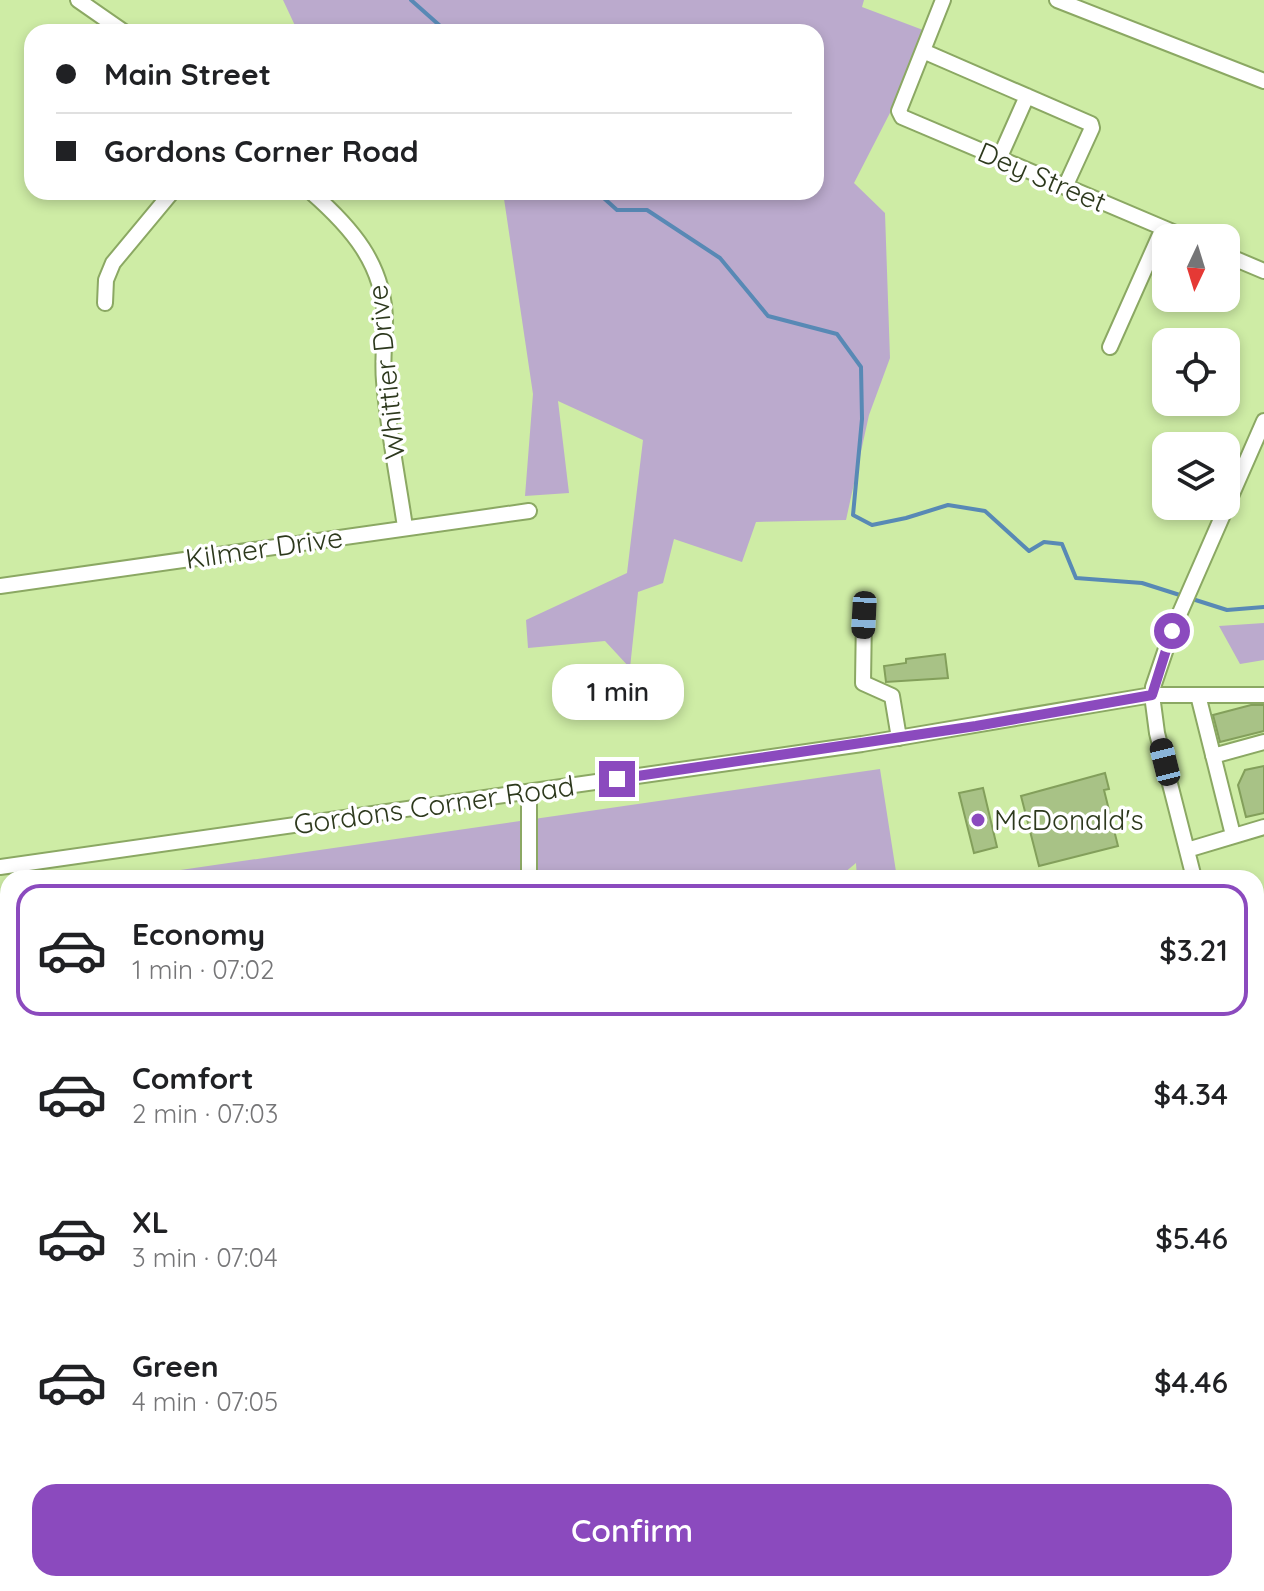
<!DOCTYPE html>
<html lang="en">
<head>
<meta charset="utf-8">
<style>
	body { margin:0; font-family:Quicksand,sans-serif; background:#f6f6f6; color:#202124; height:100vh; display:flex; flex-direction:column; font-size:30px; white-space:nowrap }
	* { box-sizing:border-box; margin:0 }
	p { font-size:26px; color:#757577 }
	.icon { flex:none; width:44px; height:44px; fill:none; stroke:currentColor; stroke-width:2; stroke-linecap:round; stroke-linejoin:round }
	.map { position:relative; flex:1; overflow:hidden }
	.side { position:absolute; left:0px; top:870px; width:1264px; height:722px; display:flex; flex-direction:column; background:#fff; border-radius:24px 24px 0 0; box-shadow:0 4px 12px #0003 }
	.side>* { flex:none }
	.guide { position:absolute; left:24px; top:24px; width:800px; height:176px; border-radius:24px; box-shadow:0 4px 12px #0003; display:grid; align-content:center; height:176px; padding:0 32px; background:#fff }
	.needle { width:52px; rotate:184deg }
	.fabs { position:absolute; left:1152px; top:224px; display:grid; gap:16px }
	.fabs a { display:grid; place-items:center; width:88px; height:88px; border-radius:16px; background:#fff; box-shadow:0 4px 12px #0003; font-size:40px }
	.end { position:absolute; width:36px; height:36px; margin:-18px; border:10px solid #8b4abe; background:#fff; box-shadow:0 0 0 4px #fff }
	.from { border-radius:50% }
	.bubble { position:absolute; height:56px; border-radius:24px; background:#fff; box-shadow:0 4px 12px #0003; font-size:26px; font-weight:600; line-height:56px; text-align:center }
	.car { position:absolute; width:24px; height:48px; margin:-24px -12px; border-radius:10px; box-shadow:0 0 6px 2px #0007; background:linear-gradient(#222 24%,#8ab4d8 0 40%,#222 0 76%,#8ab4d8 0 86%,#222 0) }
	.guide b { display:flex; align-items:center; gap:28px; height:76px; font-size:30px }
	.guide b+b { border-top:2px solid #e0e0e0 }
	.guide i { width:20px; height:20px; background:#202124 }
	ul { padding:14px 0 0; list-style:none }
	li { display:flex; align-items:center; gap:24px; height:132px; margin:0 16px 12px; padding:0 16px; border:4px solid transparent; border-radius:24px }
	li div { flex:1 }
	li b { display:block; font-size:30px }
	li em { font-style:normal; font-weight:600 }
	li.current { border-color:#8b4abe }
	li>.icon { width:72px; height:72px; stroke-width:1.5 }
	.cta { display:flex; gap:16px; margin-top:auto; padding:16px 32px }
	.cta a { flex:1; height:92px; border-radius:24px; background:#8b4abe; color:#fff; font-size:32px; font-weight:600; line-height:92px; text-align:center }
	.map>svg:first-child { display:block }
	.green { fill:#bbaacd }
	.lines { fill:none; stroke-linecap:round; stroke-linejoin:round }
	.stream { stroke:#5889b5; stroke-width:4 }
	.building { fill:#a8c286; stroke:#839f5b; stroke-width:2 }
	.minor-casing { stroke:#8ba863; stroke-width:18 }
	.minor { stroke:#fff; stroke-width:14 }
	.route { stroke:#8b4abe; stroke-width:10 }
	.poi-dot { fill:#8b4abe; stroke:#fff; stroke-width:3 }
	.labels { text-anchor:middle; stroke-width:7; stroke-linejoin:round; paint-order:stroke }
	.street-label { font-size:28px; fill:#2d391d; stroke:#fff }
	.poi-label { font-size:28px; fill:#2d391d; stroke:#fff; text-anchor:start }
</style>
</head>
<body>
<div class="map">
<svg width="1264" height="1591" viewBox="0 0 1264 1591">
	<rect width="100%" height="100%" fill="#ceeca5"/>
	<!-- green -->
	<path class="green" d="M283 0H864L862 7 931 33 854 183 885 213 890 358 869 415 846 520 756 522 742 562 674 539 663 583 638 592 630 668 605 641 528 648 526 620 627 573 643 440 558 401 569 493 525 496 533 394 503 192H816V32H298Z
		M1264 623V660L1240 664 1219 626Z
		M880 769 897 878H857L856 863 838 878H154L153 874Z
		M0 991H8V1113L0 1114Z"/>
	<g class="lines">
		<!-- stream -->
		<path class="stream" d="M411 0 447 32
			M597 192 617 210H647L720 258 768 316 837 334 861 367 862 419 853 515 872 525 906 518 948 505 985 511 1029 551 1044 542 1062 544 1076 578 1142 583 1227 610 1264 607"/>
	</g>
	<!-- building -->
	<path class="building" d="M945 654 948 678 886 682 884 666 906 663V659Z
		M1251 705H1264V731L1220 742 1213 715Z
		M1264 766V813L1246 817 1238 785 1245 770Z
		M1105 773 1109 789 1104 790 1118 846 1039 866 1021 796Z
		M983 788 997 847 974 853 959 793Z"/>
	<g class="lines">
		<defs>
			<path id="minor" d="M78 0 124 32
				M943 0 899 111 902 117 1187 238
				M1057 0 1264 81
				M923 51 1091 124 1092 128 1065 187
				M999 159 1027 96
				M311 192C351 227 384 264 385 320 385 340 382 361 384 381 388 430 398 479 405 527
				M1226 255 1264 271
				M105 303 106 280 113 263 172 192
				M1110 347 1163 228
				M0 586 529 511
				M864 615 863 683 892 696 899 738
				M1198 695 1233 835
				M1213 756 1264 742
				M529 792V878
				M1187 850 1264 827
				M0 867 862 744 1152 695H1264
				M1194 878 1157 733 1152 695 1153 687 1172 631 1264 421
				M1256 1124 1264 1155
				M0 1223 8 1222
				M1256 1352 1264 1350
				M1256 1578 1264 1576
				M528 1584V1591
				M941 1584V1591
				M1248 1584 1250 1591
				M1204 1591 1233 1584"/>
		</defs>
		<!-- minor casing -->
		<use href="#minor" class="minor-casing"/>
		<!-- minor -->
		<use href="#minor" class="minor"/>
	</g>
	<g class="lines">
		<!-- route -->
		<path class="route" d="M617 779 976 726 1152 695 1172 631"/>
	</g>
	<!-- markers -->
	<circle class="poi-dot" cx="978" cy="820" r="8"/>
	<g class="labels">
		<!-- street labels -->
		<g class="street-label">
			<text transform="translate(1042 177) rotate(23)" y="10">Dey Street</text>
			<text transform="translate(386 372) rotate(-96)" y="10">Whittier Drive</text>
			<text transform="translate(264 548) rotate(-8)" y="10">Kilmer Drive</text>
			<text transform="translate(434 805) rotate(-8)" y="10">Gordons Corner Road</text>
		</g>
		<!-- poi labels -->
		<g class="poi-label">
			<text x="994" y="830">McDonald's</text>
		</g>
	</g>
</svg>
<div class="fabs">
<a><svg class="needle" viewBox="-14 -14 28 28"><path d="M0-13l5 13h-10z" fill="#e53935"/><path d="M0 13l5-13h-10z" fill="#757577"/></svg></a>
<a><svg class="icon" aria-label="locate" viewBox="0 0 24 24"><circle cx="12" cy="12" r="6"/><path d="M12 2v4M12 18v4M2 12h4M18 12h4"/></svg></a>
<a><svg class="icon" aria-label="layers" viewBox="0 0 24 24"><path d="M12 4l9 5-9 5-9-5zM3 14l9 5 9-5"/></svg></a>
</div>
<i class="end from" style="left:1172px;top:631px"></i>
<i class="end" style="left:617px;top:779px"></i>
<div class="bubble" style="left:552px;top:664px;width:132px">1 min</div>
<i class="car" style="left:864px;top:615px;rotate:183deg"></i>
<i class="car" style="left:1165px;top:762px;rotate:346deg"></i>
<div class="guide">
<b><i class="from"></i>Main Street</b>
<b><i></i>Gordons Corner Road</b>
</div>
<section class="side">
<ul>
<li class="current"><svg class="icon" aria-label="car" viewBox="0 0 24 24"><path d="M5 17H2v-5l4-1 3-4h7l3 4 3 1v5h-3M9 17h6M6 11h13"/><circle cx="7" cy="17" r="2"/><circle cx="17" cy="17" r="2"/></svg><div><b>Economy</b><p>1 min · 07:02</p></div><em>$3.21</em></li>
<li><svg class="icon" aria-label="car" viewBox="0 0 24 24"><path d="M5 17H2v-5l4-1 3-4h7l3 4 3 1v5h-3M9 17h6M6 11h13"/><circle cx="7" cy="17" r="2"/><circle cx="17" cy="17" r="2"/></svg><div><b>Comfort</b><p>2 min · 07:03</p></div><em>$4.34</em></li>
<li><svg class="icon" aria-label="car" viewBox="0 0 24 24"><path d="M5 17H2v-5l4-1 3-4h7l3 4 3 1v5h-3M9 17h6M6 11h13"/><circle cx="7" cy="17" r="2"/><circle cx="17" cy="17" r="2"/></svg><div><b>XL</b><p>3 min · 07:04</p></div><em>$5.46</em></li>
<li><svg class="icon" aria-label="car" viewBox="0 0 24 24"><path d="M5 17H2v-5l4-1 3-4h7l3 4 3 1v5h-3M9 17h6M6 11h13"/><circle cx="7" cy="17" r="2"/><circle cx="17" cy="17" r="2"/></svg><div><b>Green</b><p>4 min · 07:05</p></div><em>$4.46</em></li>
</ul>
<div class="cta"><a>Confirm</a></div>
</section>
</div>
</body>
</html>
